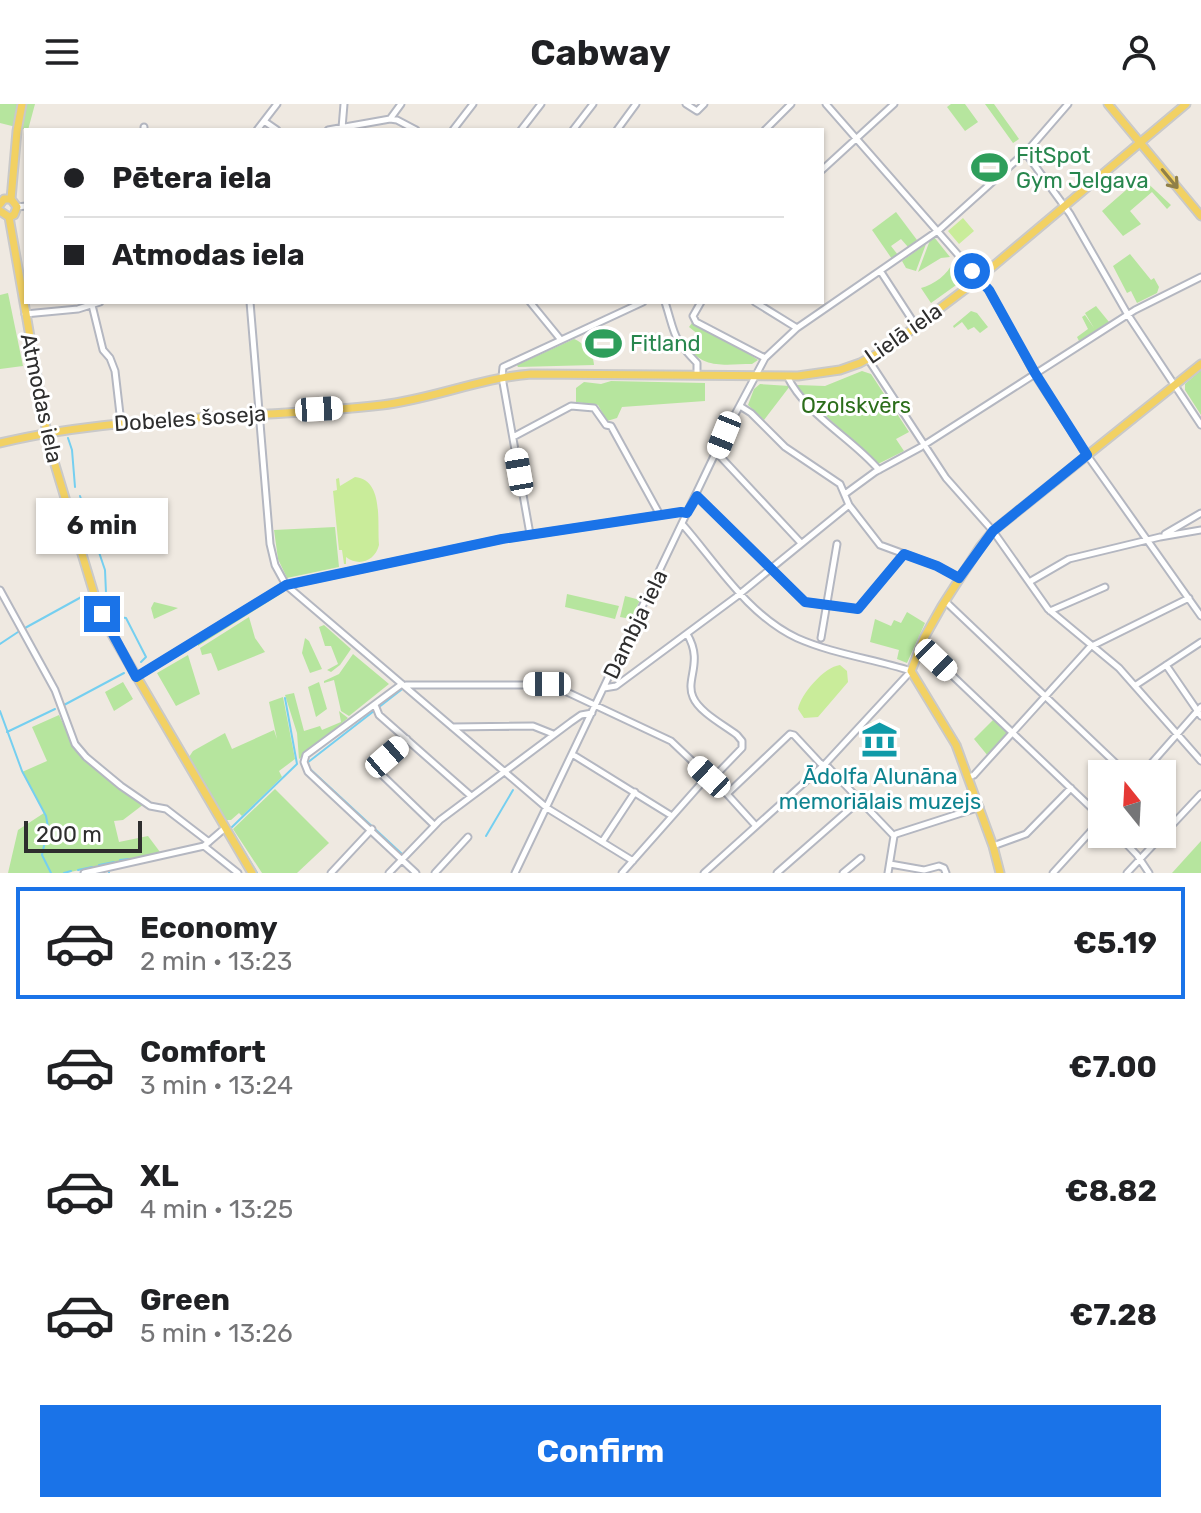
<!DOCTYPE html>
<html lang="en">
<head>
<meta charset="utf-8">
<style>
	body { margin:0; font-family:Rubik,sans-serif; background:#f2f2f2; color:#202124; height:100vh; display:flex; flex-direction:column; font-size:30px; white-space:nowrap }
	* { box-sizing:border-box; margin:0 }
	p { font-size:26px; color:#757577 }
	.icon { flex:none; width:44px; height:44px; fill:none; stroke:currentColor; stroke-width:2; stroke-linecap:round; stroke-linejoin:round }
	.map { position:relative; height:769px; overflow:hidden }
	.side { display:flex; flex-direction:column; background:#fff; flex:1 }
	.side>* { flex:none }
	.banner { position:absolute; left:24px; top:24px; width:800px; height:176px; border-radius:0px; box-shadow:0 2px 6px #0004; display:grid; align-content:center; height:176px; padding:0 40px; background:#fff }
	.needle { width:52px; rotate:342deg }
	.controls { position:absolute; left:1088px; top:656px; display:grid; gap:16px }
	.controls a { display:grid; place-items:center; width:88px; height:88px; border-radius:0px; background:#fff; box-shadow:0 2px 6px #0004; font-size:40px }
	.scale { position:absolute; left:24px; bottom:20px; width:118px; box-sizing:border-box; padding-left:8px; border:4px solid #2e2e2e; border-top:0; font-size:22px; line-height:28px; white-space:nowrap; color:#2e2e2e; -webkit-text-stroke:6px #fff; paint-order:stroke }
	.end { position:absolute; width:36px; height:36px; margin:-18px; border:10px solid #1a73e8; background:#fff; box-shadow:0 0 0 4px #fff }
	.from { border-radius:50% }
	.bubble { position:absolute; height:56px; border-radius:0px; background:#fff; box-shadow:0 2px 6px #0004; font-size:26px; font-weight:700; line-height:56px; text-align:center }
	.car { position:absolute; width:24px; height:48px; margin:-24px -12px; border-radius:10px; box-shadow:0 0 6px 2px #0007; background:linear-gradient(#fff 24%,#345 0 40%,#fff 0 76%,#345 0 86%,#fff 0) }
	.banner b { display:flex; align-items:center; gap:28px; height:76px; font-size:30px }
	.banner b+b { border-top:2px solid #e0e0e0 }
	.banner i { width:20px; height:20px; background:#202124 }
	ul { padding:14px 0 0; list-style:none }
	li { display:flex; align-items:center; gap:24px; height:112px; margin:0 16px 12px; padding:0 24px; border:4px solid transparent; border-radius:0px }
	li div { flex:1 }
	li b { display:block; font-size:30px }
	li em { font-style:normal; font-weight:700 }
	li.active { border-color:#1a73e8 }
	li>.icon { width:72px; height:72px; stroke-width:1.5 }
	.action { display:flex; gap:16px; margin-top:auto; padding:16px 40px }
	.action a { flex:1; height:92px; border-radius:0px; background:#1a73e8; color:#fff; font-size:32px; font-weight:700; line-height:92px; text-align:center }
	header { display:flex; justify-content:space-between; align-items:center; height:104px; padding:0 40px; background:#fff; font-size:36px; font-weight:700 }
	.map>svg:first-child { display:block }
	.green { fill:#b6e59e }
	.pitch { fill:#c9ec9a }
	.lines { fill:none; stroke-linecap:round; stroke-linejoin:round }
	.stream { stroke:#75cff0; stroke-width:2 }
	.minor-casing { stroke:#b4b7c1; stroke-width:9 }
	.major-casing { stroke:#c9c9c9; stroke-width:11 }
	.minor { stroke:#fff; stroke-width:5 }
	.major { stroke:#f2d163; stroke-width:7 }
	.oneway { stroke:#908048 }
	.route { stroke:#1a73e8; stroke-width:10 }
	.labels { text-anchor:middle; stroke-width:6; stroke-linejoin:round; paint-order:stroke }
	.leisure-label { font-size:22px; fill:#27864d; stroke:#fff; text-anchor:start }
	.street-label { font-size:22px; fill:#2e2e2e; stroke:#fff }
	.park-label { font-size:22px; fill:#2c6e1b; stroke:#fff }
	.culture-label { font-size:22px; fill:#0d838f; stroke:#fff }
</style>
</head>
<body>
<header><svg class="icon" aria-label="menu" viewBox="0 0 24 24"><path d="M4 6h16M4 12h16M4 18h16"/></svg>Cabway<svg class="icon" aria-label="person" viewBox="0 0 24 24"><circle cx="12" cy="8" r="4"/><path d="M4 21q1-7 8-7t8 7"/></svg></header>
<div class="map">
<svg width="1201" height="769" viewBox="0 0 1201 769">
	<rect width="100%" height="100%" fill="#efe9e1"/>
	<!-- green -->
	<path class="green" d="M0 0H35L28 26 0 19Z
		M951 0H965L978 18 965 27 947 3Z
		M985 0H994L1019 35 1013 39Z
		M1141 73 1171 101 1167 105 1152 88 1130 107 1141 120 1123 132 1102 107Z
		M896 108 917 136 908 143 901 135 891 142 898 151 892 155 872 126Z
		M934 133 950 153 941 154 918 168 930 136Z
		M926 140 916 167 906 164 902 157Z
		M1130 150 1151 176 1154 174 1159 183 1157 189 1137 199 1131 187 1127 189 1113 162Z
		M953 158 966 174 931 199 921 184C934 181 948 170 953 158Z
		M8 189 23 262 0 265V191Z
		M1096 202 1109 218 1079 237 1077 233 1088 225 1082 213 1085 211 1094 224 1085 209Z
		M971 207 977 209 988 223 980 229 974 223 968 226 962 218 954 224 953 222Z
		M692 219 733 239 758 256 752 260C727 260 704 266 688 243L699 231 689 223Z
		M574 235C584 239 594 250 594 261L518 263 517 261Z
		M1201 266V311L1185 286V280Z
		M862 267 871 270 909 328 896 335 904 347 878 360 799 287 797 281 825 282Z
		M611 277 705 279V297L622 303 617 314 607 317 598 301 576 298V284L584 278 601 280Z
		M760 280 790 282 764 316 748 301 754 285Z
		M335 423 339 463 287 474 278 455 274 426Z
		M280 487 284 488 198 542V537Z
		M567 490 619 502 615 515 565 503Z
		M625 492 640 496 631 515 620 513Z
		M154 498 178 504 154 515 151 504Z
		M907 508 925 519 907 559 897 555 899 546 870 538 875 515 891 522 894 516 901 519Z
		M249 513 255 534 265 548 218 567 211 549 202 551 200 544Z
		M324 521 351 545 340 561 331 568 327 566 338 560 331 542H325L319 523Z
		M305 534 309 537 322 565 310 569 302 549Z
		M353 550 389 580 349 612 341 607 334 576 324 579V577L339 570Z
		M188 551 200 590 176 602 157 569Z
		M123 578 133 595 114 607 105 588Z
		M319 578 327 605 316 613 308 583Z
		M294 589 304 627 320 622 322 626 341 618 339 607 348 614 299 655 297 629 285 591Z
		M283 593 295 655 279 667 282 673 242 712 239 709 231 716H226L189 653 193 647 225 629 232 645 274 626 277 635 269 598Z
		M59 611 75 646 105 673 144 700 123 716 114 717 119 738 148 732 160 748 66 769H8L18 726 44 709 22 668 47 657 32 623Z
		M994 615 1008 629 988 652 974 635Z
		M871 618 891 639 878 652 871 646 876 642 879 644 886 636 879 629 874 631 873 635 864 626Z
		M275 685 329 739 297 769H262L233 725Z
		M1201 737V769H1172Z"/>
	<!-- pitch -->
	<path class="pitch" d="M963 114 974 127 959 140 948 127Z
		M355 373C384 376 377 418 379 441 375 457 359 463 346 453V460H344L342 446H339L333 387 337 386 336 375 339 374 340 382Z
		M840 561 847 567 848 578 818 613 804 614 798 605C801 590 824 563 840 561Z"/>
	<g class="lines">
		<!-- stream -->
		<path class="stream" d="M68 334 72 346 75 383
			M80 392 105 466 106 489
			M108 494 119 513 126 514 146 553 141 558
			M25 524 85 491
			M0 540 18 528
			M64 601 124 569
			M0 607 22 667 46 712 48 723 42 751 51 769
			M7 628 55 605
			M307 659 401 586
			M310 665 402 750
			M231 724 297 660 285 594
			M486 732 513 686
			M239 739 257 769
			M120 756 128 755
			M99 761 114 758
			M78 766 92 763
			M109 768V769
			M64 769 71 767"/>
		<defs>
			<path id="minor" d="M686 0 697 7 704 0
				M826 0 989 186 1037 274 1087 351 1201 512
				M390 15 401 0
				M264 17 277 26
				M342 24 344 0
				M144 26V23
				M257 26 277 0
				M328 26 390 15 397 16 416 26
				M453 26 473 0
				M521 26 541 0
				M573 26 593 0
				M617 26 636 0
				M765 26 791 0
				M1025 48 1070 110 1128 211 1201 321
				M822 66 894 0
				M17 103 26 102
				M881 168 916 222
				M250 198 270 440 275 461 286 481 547 704 633 757
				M530 198 561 236
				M665 198C676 232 671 232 697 259V270
				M701 198 693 212 696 218 765 254
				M755 198 797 224
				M92 201 103 246 110 254 115 267 121 319
				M25 210 78 205 100 198
				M868 255 946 374 993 427 1048 505 1119 564 1201 657
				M787 272C807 312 851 333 879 366
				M740 302 751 309 785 343 840 380 849 401 880 441 937 462 959 474
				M513 333 571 302 594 304 606 321 611 322 660 411
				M717 349 801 439
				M845 390 875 368 921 343 1135 206 1201 173
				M697 392 805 498 858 505 904 450
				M683 421C717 460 748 511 797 534 833 550 874 555 911 567L825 660 704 769
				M530 430 502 273 503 263 643 198
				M1165 430 1201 409
				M1031 477 1069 455 1160 433 1201 426
				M0 486 55 586 75 640 86 653 121 682 150 702 166 705 209 738
				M945 497 1127 670
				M1050 507 1105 483
				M821 534 837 440
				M919 545 936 556 1102 714
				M1166 561 1201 612
				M136 573 286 481 502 435 681 408 687 409
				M402 580 306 651 304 658 308 668 416 769
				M406 581H552L671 637 727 690 756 722
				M1136 581 1201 538
				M604 584 616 582 736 493 849 401
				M375 601 379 611 471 692
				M452 623 533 622 553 630
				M407 635 380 657V669L434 721
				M572 650 672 712
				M1142 670 1201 603
				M969 673 974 671 1090 543 1189 494
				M727 690 790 630 794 631 820 659 829 664 894 732
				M1117 730 1137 751 1149 769
				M602 738 635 688
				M204 742 238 769
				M993 742 1026 730 1071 684
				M890 760 924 766 939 762 944 764 946 769
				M84 769 204 742 225 724
				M331 769 372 725
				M389 769 440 716 571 618 581 611 592 609
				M435 769 468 733
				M515 769 724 331 765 254 797 224 939 126 1029 45 1068 0
				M622 769 706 674 715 672 742 644V637L737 631C724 621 699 608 693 593 685 575 704 558 687 530
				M777 769 859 697
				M843 769 861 754
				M888 769 894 732 896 730 980 703
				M1053 769 1102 715
				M1127 769 1201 690"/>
			<path id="major" d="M1108 0 1201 112
				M11 95 17 27 22 0
				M0 100 4 95H11L17 103 14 111 9 113 0 107
				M9 113 49 341 95 493 111 529 252 769
				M0 339C125 309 255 316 382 301 433 295 480 274 531 270L798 272 840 266 860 259 886 245 972 180 1186 0
				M1000 769 993 742 956 641 911 567 924 534 942 502 980 443 993 427 1201 260"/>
		</defs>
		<!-- minor casing -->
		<use href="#minor" class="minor-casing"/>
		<!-- major casing -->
		<use href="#major" class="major-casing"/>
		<!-- minor -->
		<use href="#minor" class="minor"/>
		<!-- major -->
		<use href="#major" class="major"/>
	</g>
	<!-- one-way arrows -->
	<defs><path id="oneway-shaft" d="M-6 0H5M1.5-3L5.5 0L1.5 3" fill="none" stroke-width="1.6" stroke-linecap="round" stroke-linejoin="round" transform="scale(2)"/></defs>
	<use class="oneway" href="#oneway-shaft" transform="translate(1170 75) rotate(50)"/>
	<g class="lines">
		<!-- route -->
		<path class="route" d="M102 510 136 573 286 481 502 435 681 408 687 409 697 392 805 498 858 505 904 450 937 462 959 474 993 427 1087 351 1035 269 989 186 972 167"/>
	</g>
	<!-- icons -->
	<defs>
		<symbol id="stadium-bare" viewBox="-9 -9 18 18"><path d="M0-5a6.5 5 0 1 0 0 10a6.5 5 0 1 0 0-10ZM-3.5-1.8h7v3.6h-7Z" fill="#2e9e5b" stroke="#fff" stroke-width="2.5" paint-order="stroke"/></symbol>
		<symbol id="museum-bare" viewBox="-9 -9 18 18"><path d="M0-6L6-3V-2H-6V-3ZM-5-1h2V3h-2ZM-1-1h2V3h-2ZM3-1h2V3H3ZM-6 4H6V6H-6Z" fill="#0f9aa8" stroke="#fff" stroke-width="2.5" paint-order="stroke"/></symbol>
	</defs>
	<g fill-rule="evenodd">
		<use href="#stadium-bare" x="964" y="38" width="51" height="51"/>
		<use href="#stadium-bare" x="578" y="214" width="51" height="51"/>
		<use href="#museum-bare" x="854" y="610" width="51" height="51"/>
	</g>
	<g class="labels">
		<!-- leisure labels -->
		<g class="leisure-label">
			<text x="1016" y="59">FitSpot<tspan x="1016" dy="25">Gym Jelgava</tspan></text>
			<text x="630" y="247">Fitland</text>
		</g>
		<!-- street labels -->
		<g class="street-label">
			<text transform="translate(903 229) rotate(-35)" y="8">Lielā iela</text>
			<text transform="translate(42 294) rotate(78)" y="8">Atmodas iela</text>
			<text transform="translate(190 314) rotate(-4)" y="8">Dobeles šoseja</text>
			<text transform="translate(635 520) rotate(-64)" y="8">Dambja iela</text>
		</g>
		<!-- park labels -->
		<g class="park-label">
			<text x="856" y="309">Ozolskvērs</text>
		</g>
		<!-- culture labels -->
		<g class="culture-label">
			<text x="880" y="680">Ādolfa Alunāna<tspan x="880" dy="25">memoriālais muzejs</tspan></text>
		</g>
	</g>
</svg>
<div class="controls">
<a><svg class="needle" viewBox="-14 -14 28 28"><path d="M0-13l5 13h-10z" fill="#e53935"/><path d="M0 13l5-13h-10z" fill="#757577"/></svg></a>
</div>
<div class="scale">200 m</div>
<i class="end from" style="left:972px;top:167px"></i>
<i class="end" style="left:102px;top:510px"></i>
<div class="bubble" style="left:36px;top:394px;width:132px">6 min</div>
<i class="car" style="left:319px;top:305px;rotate:87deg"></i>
<i class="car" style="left:724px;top:331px;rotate:202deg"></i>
<i class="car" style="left:519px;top:368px;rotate:350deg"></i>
<i class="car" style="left:936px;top:556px;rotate:134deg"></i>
<i class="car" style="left:547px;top:580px;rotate:270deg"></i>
<i class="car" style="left:387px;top:653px;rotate:49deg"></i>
<i class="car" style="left:709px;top:673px;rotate:313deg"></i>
<div class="banner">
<b><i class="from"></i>Pētera iela</b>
<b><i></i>Atmodas iela</b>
</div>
</div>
<section class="side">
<ul>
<li class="active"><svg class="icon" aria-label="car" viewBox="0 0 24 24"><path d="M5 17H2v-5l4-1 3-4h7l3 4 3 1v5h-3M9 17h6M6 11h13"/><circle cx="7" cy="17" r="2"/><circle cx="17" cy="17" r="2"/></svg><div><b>Economy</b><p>2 min · 13:23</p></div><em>€5.19</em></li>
<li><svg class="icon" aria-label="car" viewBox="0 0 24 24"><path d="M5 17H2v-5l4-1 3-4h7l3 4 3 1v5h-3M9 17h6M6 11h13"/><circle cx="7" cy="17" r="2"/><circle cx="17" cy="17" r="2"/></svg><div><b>Comfort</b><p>3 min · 13:24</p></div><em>€7.00</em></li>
<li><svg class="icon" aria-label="car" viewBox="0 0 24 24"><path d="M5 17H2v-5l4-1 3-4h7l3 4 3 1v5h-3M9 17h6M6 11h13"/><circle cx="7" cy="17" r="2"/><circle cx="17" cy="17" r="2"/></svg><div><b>XL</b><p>4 min · 13:25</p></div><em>€8.82</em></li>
<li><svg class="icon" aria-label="car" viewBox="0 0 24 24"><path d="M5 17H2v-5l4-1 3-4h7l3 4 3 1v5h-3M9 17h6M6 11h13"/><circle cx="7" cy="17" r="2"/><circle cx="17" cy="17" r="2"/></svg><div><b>Green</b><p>5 min · 13:26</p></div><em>€7.28</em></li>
</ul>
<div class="action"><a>Confirm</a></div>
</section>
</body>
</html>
